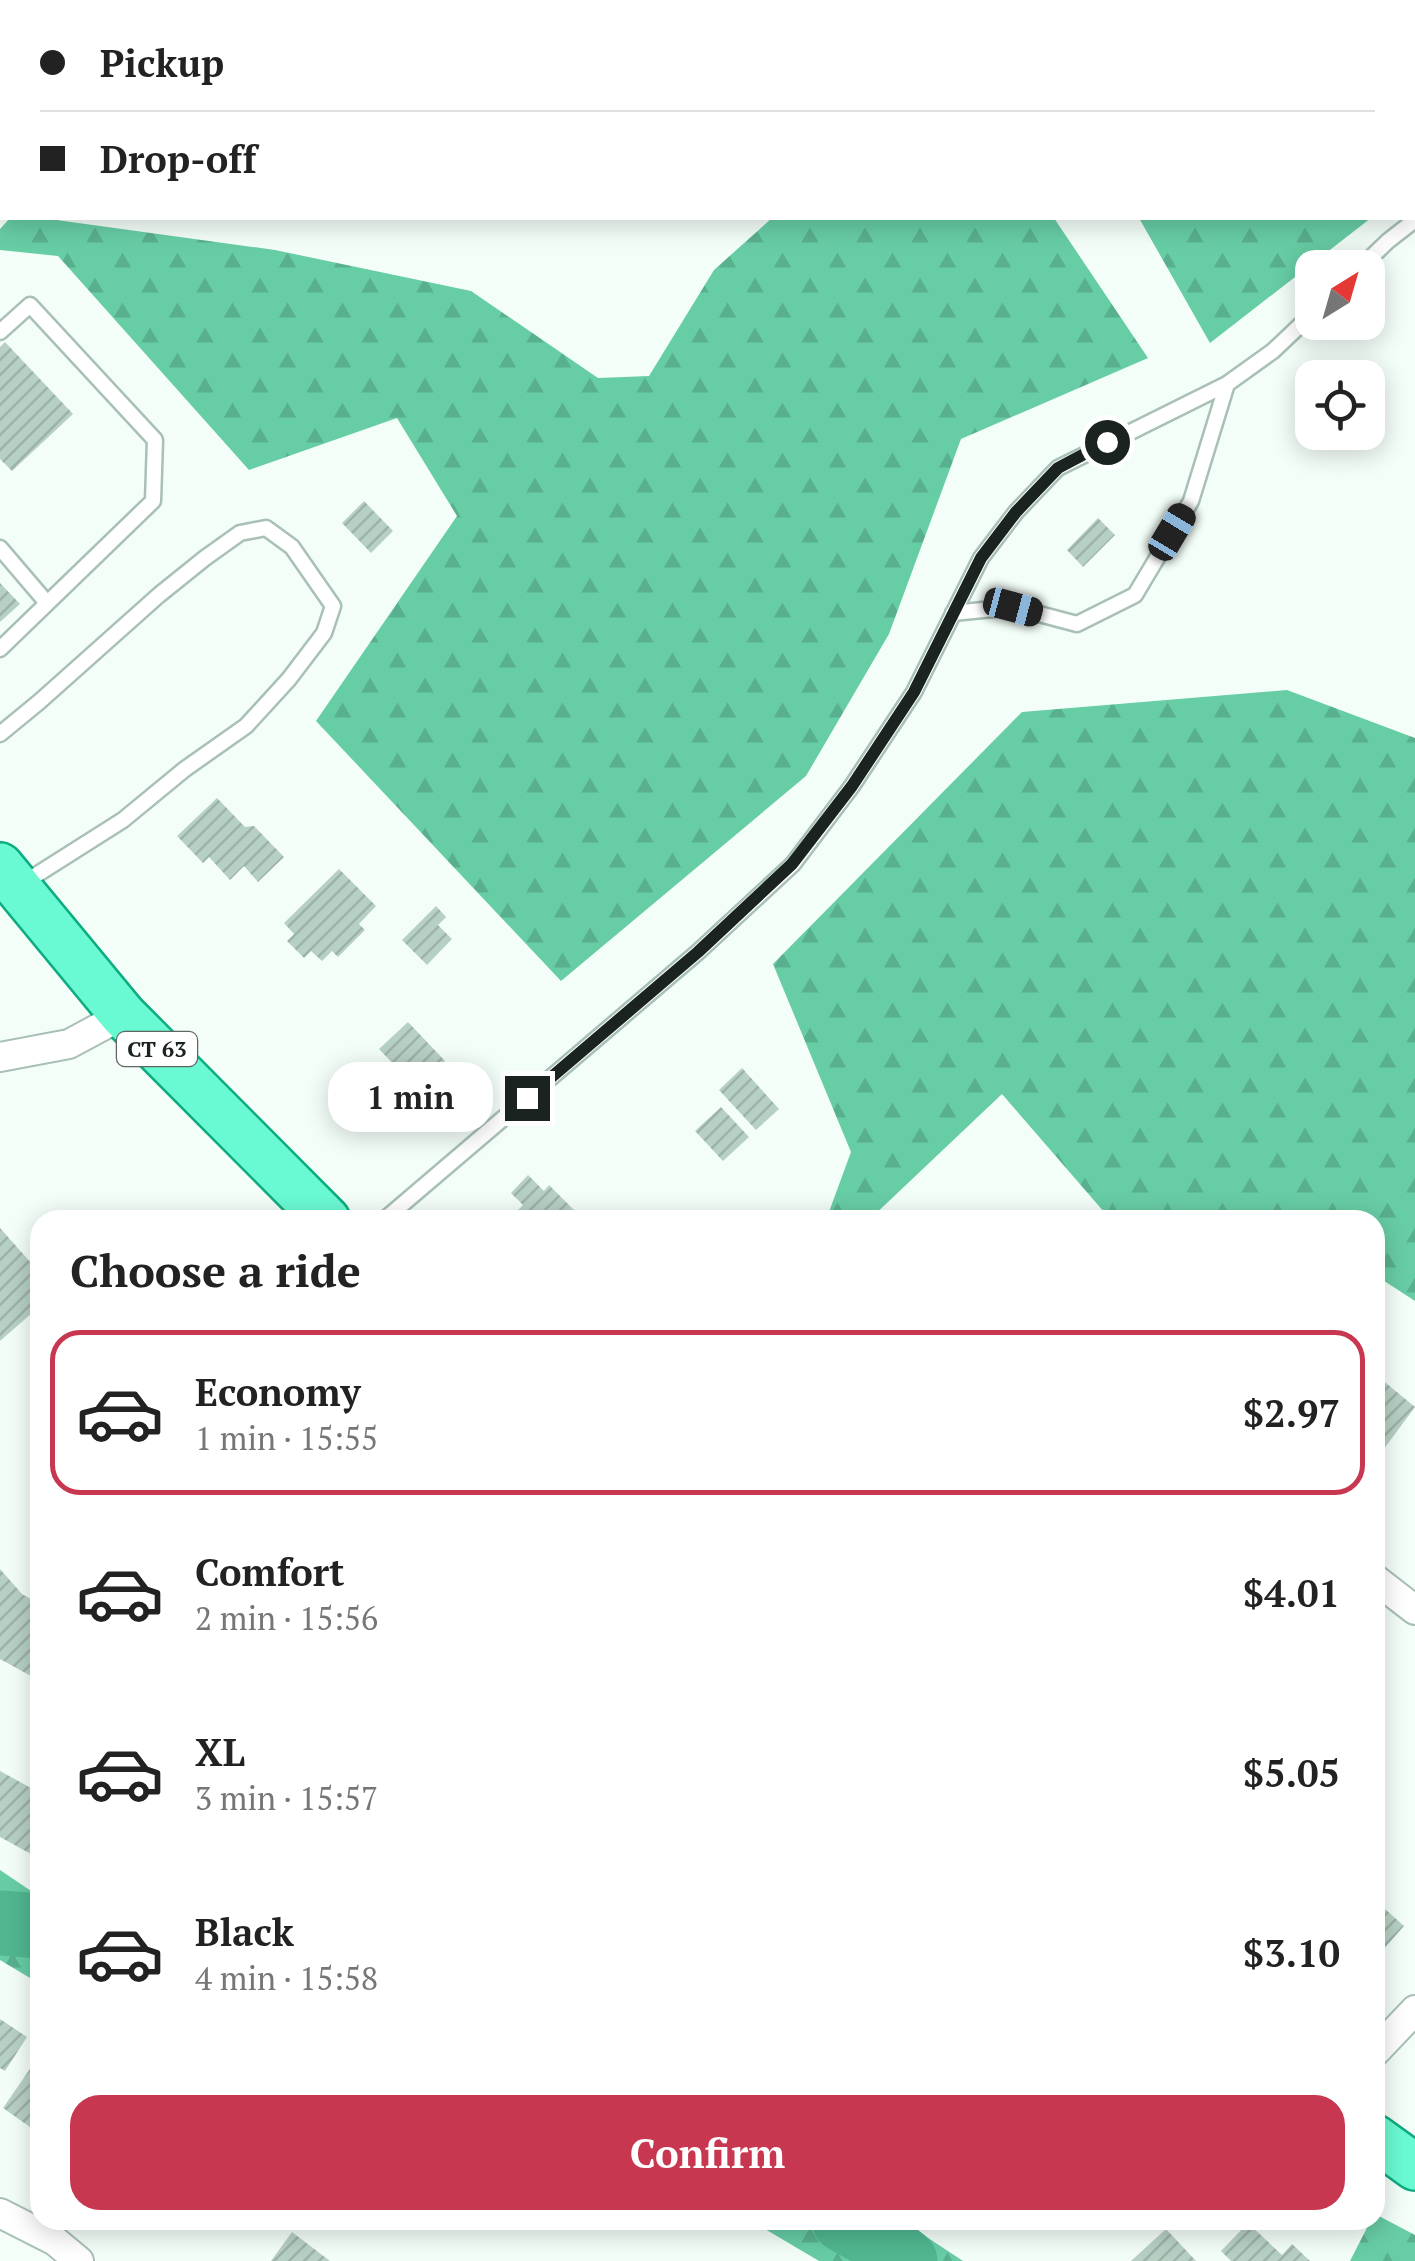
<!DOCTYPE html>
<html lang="en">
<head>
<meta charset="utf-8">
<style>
	body { margin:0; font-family:"PT Serif",serif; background:#f2f2f2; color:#222; height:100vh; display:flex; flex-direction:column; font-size:38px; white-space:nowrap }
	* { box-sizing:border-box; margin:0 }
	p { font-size:32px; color:#767676 }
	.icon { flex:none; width:55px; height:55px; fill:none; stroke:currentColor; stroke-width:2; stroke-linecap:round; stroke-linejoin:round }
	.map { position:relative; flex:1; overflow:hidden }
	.panel { position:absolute; left:30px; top:1210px; width:1355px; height:1020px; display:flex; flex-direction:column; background:#fff; border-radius:30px; box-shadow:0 5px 25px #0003 }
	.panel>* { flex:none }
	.banner { position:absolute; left:0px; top:0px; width:1415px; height:220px; box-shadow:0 5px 25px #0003; display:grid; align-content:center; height:220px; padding:0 40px; background:#fff }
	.needle { width:65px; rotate:37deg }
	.fabs { position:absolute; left:1295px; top:250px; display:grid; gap:20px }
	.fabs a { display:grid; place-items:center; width:90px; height:90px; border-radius:20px; background:#fff; box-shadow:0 5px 25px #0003; font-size:50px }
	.end { position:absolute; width:45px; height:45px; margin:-22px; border:12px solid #1a231f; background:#fff; box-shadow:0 0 0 5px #fff }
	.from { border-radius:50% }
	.bubble { position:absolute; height:70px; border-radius:30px; background:#fff; box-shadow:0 5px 25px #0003; font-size:32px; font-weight:600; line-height:70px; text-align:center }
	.car { position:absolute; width:30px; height:60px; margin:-30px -15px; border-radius:12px; box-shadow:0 0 8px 2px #0007; background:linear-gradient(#222 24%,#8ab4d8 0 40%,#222 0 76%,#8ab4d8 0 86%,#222 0) }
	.banner b { display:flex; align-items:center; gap:35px; height:95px; font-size:38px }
	.banner b+b { border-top:2px solid #e0e0e0 }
	.banner i { width:25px; height:25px; background:#222 }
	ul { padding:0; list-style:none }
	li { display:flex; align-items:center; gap:30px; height:165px; margin:0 20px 15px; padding:0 20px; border:5px solid transparent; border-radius:30px }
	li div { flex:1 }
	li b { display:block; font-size:38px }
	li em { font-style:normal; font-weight:600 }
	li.selected { border-color:#c83750 }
	li>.icon { width:90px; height:90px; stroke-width:1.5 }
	h2 { padding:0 40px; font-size:45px; line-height:120px }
	.button { display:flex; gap:20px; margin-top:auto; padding:20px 40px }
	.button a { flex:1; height:115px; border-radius:30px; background:#c83750; color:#fff; font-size:40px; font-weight:600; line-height:115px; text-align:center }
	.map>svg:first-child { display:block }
	.forest { fill:url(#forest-firs) }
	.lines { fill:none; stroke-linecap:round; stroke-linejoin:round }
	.river { stroke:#50b790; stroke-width:65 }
	.building { fill:url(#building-hatch) }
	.service-casing { stroke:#a8c0b5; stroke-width:19 }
	.minor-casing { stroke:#a8c0b5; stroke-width:32 }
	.primary-casing { stroke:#0eac81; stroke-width:50 }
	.service { stroke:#fff; stroke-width:14 }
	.minor { stroke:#fff; stroke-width:28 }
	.primary { stroke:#6afad3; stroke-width:45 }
	.route { stroke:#1a231f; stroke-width:12 }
	.labels { text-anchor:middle; stroke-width:8; stroke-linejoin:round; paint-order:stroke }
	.shield { fill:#fff; stroke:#5f6562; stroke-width:2.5 }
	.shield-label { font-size:22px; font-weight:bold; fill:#1a231f }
</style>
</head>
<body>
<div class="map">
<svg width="1415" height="2261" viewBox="0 0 1415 2261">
	<defs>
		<pattern id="forest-firs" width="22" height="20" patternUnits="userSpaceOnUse" patternTransform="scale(2.5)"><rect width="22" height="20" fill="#67cda5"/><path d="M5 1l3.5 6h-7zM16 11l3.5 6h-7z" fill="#59b08e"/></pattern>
		<pattern id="building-hatch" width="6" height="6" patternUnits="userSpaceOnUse" patternTransform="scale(2.5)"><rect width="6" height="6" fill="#b7d0c4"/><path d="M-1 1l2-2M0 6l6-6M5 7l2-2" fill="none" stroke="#9db2a8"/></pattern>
	</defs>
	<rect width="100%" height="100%" fill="#f4fef9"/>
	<!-- forest -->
	<path class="forest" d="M1139 0H1415V180L1413 182 1412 2H1131Z
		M10 218H42L275 250 471 291 598 378 649 376 714 270 772 218H1054L1148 358 961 439 889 634 806 776 561 981 316 721 457 516 397 418 249 470 58 256 0 250V229Z
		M1139 218H1371L1210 343Z
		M1287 690 1415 738V1301L1375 1275V1220H1111L1002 1094 869 1220H826L851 1152 773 964 1022 712Z
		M0 1870 40 1897V1984L0 1960Z
		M1375 2214 1415 2235V2261H1350L1371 2220H1375Z
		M750 2220H901L963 2261H819Z"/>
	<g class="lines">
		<!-- river -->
		<path class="river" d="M0 1923 40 1926
			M844 2220 873 2236 905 2261"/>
	</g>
	<!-- building -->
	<path class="building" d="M5 342 73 414 12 471 0 459V347Z
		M364 501 393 531 371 553 342 523Z
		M1098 518 1115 535 1083 567 1067 550Z
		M0 583 20 604 0 622Z
		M217 798 245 827 254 826 284 857 258 882 244 866 230 880 209 857 203 863 177 836Z
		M339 869 376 906 359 924 365 930 338 957 332 951 322 961 311 951 304 958 287 941 294 934 284 923Z
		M436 906 446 917 438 925 452 939 427 965 402 940Z
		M408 1022 445 1061 416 1088 379 1049Z
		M742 1068 779 1109 756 1130 719 1090Z
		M721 1107 749 1137 723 1161 695 1131Z
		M528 1175 544 1191 549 1185 584 1220H519L514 1214 523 1205 511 1193Z
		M0 1228 40 1273V1306L0 1341Z
		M1381 1379 1415 1407 1375 1461V1387Z
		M0 1569 22 1594 40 1604V1681L0 1659Z
		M0 1771 40 1793V1859L0 1837Z
		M1375 1900 1404 1926 1375 1959Z
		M0 2019 27 2037 5 2071 0 2068Z
		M32 2066 40 2072V2134L3 2108Z
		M1248 2223 1282 2255 1292 2244 1310 2261H1231L1221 2251Z
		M1166 2229 1196 2261H1131Z
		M292 2232 330 2261H271Z"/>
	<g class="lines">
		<defs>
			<path id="service" d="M1360 268 1388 241 1415 220
				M0 332 30 305 155 440 153 501 0 649
				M0 548 47 603
				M953 613 1013 607 1077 624 1135 595 1191 501 1227 384
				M0 734 39 702 159 595 205 558 240 533 266 528 292 547 333 606 324 633 289 679 246 726 185 769 123 820 22 884
				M384 1220 698 952 793 864 852 786 914 692 981 558 1016 512 1058 468 1227 384 1273 351 1312 314"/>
			<path id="minor" d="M0 1057 69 1044 123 1015
				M1375 1579 1415 1610
				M1375 2052 1415 2010
				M0 2213 55 2241 79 2261"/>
			<path id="primary" d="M0 866 123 1015 327 1220
				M1375 2138 1415 2167"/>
		</defs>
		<!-- service casing -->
		<use href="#service" class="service-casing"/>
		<!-- minor casing -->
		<use href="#minor" class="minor-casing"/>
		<!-- primary casing -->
		<use href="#primary" class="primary-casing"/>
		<!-- service -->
		<use href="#service" class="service"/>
		<!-- minor -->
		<use href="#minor" class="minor"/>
		<!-- primary -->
		<use href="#primary" class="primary"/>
	</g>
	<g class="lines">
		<!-- route -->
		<path class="route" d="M527 1098 698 952 792 864 852 786 914 692 981 558 1016 512 1058 468 1107 442"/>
	</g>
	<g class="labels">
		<!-- shield labels -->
		<rect class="shield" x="117" y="1032" width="80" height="34" rx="8"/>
		<g class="shield-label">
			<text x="157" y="1057">CT 63</text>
		</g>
	</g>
</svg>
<div class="fabs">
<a><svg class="needle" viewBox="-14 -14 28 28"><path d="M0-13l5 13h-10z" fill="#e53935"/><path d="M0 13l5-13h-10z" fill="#767676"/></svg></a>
<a><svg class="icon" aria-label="locate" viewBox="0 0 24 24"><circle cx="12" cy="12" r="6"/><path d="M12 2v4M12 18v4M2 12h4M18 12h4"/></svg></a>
</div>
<i class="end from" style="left:1107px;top:442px"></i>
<i class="end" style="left:527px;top:1098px"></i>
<div class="bubble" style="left:328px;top:1062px;width:165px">1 min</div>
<i class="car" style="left:1172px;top:532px;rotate:31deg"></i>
<i class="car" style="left:1013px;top:607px;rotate:105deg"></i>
<div class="banner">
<b><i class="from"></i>Pickup</b>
<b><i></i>Drop-off</b>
</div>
<section class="panel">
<h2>Choose a ride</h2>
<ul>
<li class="selected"><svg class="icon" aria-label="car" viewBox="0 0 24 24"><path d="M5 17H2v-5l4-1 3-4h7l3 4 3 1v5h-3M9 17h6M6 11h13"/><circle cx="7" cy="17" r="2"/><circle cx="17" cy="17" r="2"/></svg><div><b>Economy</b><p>1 min · 15:55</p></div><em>$2.97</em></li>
<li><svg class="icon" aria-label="car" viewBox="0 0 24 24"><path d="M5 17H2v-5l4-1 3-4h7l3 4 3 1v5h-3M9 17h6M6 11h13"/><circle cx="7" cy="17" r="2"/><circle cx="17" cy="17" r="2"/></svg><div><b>Comfort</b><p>2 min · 15:56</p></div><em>$4.01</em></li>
<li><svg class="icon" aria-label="car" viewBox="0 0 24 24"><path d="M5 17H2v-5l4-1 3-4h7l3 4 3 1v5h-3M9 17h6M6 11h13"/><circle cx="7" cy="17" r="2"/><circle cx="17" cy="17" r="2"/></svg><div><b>XL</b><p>3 min · 15:57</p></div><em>$5.05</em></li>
<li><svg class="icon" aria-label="car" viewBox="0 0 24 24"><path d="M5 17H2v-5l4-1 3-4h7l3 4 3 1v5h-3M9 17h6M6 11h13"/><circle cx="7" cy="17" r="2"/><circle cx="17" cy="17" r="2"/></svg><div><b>Black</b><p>4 min · 15:58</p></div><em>$3.10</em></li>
</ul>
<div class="button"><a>Confirm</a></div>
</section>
</div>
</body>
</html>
